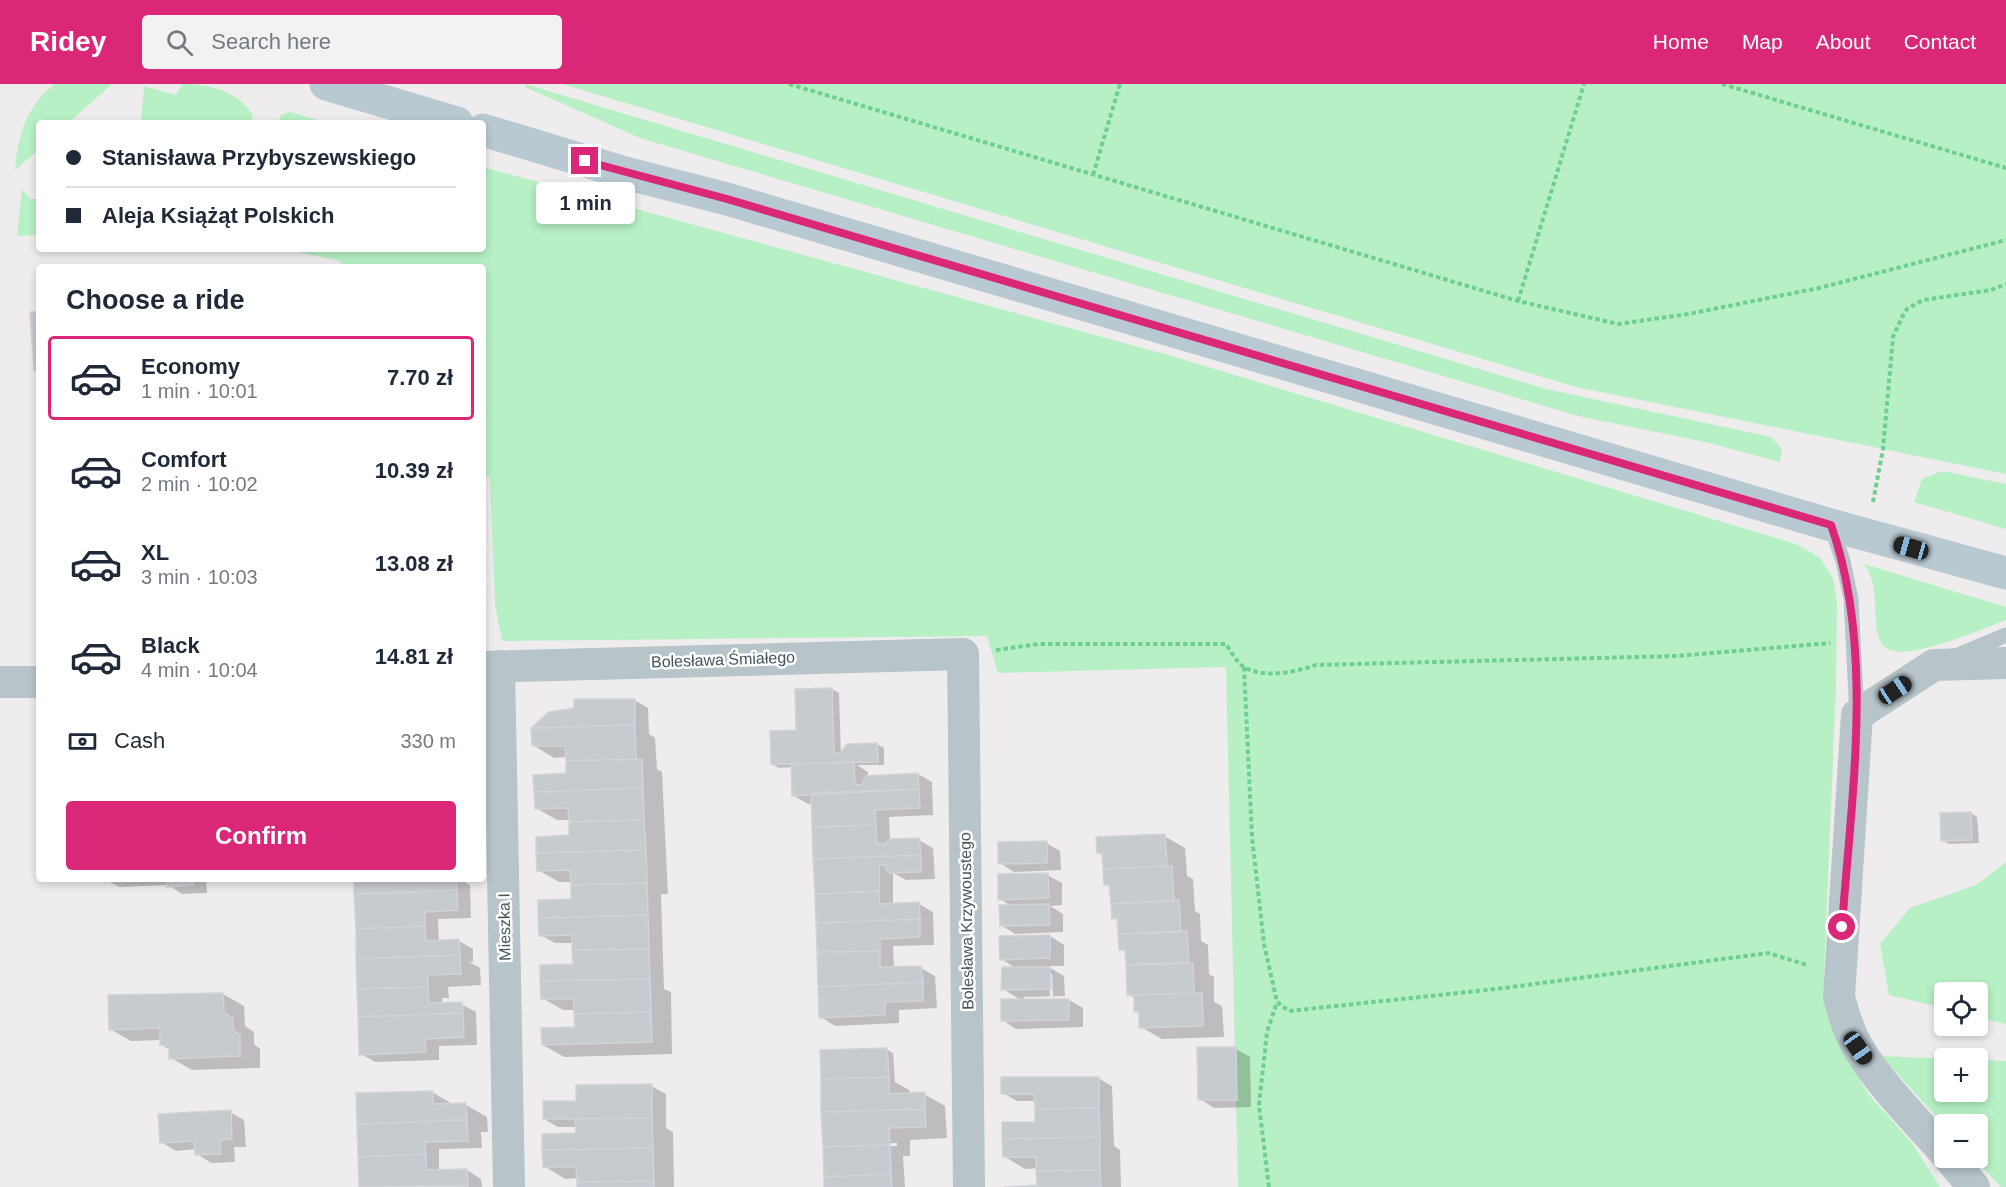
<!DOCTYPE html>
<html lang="en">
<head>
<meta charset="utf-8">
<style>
	body { margin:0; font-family:Arial,sans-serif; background:#f2f2f3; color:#1f2937; height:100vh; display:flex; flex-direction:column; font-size:22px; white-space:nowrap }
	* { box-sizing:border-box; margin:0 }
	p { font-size:20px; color:#747a83 }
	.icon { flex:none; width:33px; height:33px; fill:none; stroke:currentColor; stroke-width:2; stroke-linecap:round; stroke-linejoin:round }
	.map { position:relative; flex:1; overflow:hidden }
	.drawer { position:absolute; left:36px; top:180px; width:450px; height:618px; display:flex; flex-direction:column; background:#fff; border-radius:6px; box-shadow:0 3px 9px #0003 }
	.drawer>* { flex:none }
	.banner { position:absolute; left:36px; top:36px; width:450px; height:132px; border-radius:6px; box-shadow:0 3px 9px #0003; display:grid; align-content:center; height:132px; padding:0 30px; background:#fff }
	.controls { position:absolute; left:1934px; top:898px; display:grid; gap:12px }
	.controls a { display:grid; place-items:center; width:54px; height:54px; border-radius:6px; background:#fff; box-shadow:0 3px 9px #0003; font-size:30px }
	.end { position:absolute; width:27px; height:27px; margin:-14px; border:8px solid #db2777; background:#fff; box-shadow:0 0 0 3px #fff }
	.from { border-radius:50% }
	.bubble { position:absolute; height:42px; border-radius:6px; background:#fff; box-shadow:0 3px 9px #0003; font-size:20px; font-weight:600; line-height:42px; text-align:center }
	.car { position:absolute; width:18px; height:36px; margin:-18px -9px; border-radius:8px; box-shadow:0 0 4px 2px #0007; background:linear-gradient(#222 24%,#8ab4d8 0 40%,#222 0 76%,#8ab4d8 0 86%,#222 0) }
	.banner b { display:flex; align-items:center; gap:21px; height:57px; font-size:22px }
	.banner b+b { border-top:2px solid #e0e1e3 }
	.banner i { width:15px; height:15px; background:#1f2937 }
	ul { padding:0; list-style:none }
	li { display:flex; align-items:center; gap:18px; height:84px; margin:0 12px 9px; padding:0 18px; border:3px solid transparent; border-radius:6px }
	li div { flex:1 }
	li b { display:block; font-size:22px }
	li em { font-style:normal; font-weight:600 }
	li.active { border-color:#db2777 }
	li>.icon { width:54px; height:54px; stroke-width:1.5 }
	h2 { padding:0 30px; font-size:27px; line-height:72px }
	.pay { display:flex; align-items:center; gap:15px; height:66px; padding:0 30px; font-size:22px }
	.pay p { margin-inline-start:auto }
	.cta { display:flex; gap:12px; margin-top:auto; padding:12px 30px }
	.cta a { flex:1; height:69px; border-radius:6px; background:#db2777; color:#fff; font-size:24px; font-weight:600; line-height:69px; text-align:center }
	header { display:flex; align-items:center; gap:36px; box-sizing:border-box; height:84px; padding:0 30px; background:#db2777; color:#fff }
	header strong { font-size:28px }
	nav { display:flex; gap:33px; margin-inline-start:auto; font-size:21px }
	.search { width:420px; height:54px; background:#f2f2f3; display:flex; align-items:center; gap:15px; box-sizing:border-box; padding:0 21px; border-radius:6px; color:#747a83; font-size:22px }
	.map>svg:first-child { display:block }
	.green { fill:#b7f0c4; fill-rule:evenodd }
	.shadow { fill:#0003; fill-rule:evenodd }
	.building { fill:#c6cbd0; stroke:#d0d4d9; stroke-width:1.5 }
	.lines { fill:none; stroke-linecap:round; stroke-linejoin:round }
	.path { stroke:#6ecf8f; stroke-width:4; stroke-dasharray:4.5 3; stroke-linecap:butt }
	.lane { stroke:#b7c4ca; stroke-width:15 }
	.street { stroke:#b7c4ca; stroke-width:32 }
	.secondary { stroke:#b9c9d2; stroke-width:33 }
	.route { stroke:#db2777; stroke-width:8 }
	.labels { text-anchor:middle; stroke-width:5; stroke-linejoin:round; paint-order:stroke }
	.street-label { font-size:16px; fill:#44545a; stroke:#fff }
</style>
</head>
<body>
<header>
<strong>Ridey</strong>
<div class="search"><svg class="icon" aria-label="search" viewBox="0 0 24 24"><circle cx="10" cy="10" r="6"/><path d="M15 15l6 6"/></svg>Search here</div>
<nav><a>Home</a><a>Map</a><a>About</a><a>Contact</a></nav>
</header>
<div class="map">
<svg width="2006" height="1103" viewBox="0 0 2006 1103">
	<rect width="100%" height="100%" fill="#efeced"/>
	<!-- green -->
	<path class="green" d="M54 0H112L68 39H39V65L15 86C18 51 27 22 54 0Z
		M182 0C209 0 238 7 253 31L251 39H141L144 2 176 11Z
		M525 0 1546 305 1771 353 1782 365 1780 378 1705 358 1578 332 640 54 525 3Z
		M562 0H2006V390L1576 303Z
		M290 28 328 39H278L281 31Z
		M483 83 1168 271 1796 460 1820 474 1833 494 1837 516 1836 603 1823 915 1843 969 1869 1011 1912 1059 1940 1103H1238L1226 583 998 589 987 552 502 557 495 521 490 393 483 392V183H341V177L284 165H483Z
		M22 105 30 115H39V151L17 152Z
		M1942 387 2006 400V445L1914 418 1922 395Z
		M1864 480 2006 523V536C1984 544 1905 579 1886 564 1879 559 1876 546 1876 538 1874 517 1877 498 1864 480Z
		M2006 778V940L1977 933V909H1944V924L1889 911 1880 860 1910 824 1976 801Z
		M1881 972 2006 977V1103H2001L1974 1074H1977V1041H1944ZM1944 975H1977V1008H1944Z"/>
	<!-- shadow -->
	<path class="shadow" d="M832 605 839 609 841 671 877 660 884 664V681H857L868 688V693L918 690 932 698 933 731 889 733 890 757 919 756 933 764 935 795 906 796 893 789V821L919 820 933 828 934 861 893 862 894 884H921L935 892 937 924 899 926V939L835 942 821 933 813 719 808 720 794 712 793 683 779 684 772 680 797 648 796 606Z
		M634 616 648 624 649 650 655 654 657 685 662 688 668 810H661L664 905 671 908 672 970 564 973 543 961 576 944V926H563L542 914 574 881V859H555L540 851 573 816 572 798H559L538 786 570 753V736H557L536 724 568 691 567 673 554 674 533 661Z
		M1971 729 1977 733 1979 759 1949 760 1942 756Z
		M1164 752 1185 764 1187 792 1193 795 1195 827 1200 830 1201 857 1208 861 1209 890 1214 893V918L1222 922 1224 953 1162 955 1141 943 1140 930 1136 927 1135 914 1128 910 1127 869 1120 865 1119 837 1114 834 1111 803 1106 800 1104 772 1099 769Z
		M1046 759 1060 767 1061 786 1014 788 1000 779Z
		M1047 791 1062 799V821L1050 822 1063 830V848L1015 850 1001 841 1011 822 1000 815Z
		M105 795H206L207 809 182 810 168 801 119 803Z
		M355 795H460L470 801 471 834 438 835 439 858 459 857 473 865V878H469L480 884 481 901 448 903 449 914H442V920H461L476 928 477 961 439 962V976L375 978 361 970Z
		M1050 852 1064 861V882H1047L1064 892 1065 912 1024 913V916H1069L1083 924V943L1016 945 1002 936 1021 916 1003 905 1017 885 1001 875ZM1049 890H1052L1053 912H1050Z
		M223 910 244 922 245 942 254 948V960L260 965V984L192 986 171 974 170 966 162 961V956L131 957 110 945Z
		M886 965 893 969 895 998 909 1006 910 1011 924 1010 945 1022 947 1054 910 1056V1072H903L905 1103H826L822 967ZM897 1059V1062L843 1064V1061Z
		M1236 965 1250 973 1251 1023 1214 1024 1200 1015Z
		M1098 994 1112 1002 1114 1062 1120 1066 1121 1103H1010L1038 1102V1084L1025 1085 1004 1072 1037 1039 1036 1017H1017L1003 1009Z
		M651 1002 666 1010V1044L673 1048 674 1103H578V1094L565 1095 544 1082 578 1051 577 1043H558L544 1035 577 1018Z
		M432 1008 454 1021H466L487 1033 488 1048H481L482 1064 439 1065V1087L467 1086 481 1095 482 1103H360L358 1011Z
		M230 1028 244 1036 246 1063H234L235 1078 211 1079 197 1070 196 1065 176 1067 161 1058Z"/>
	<!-- building -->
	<path class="building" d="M75 182H157V183H75Z
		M30 228H39V287H34Z
		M832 604 834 669H840L847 660 877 659 878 678 771 680 770 647 796 646 795 605Z
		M574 615H635V641L531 644 549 628 574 624Z
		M635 641 636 675 566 677 565 662H532L531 644Z
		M642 675 643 704 534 708 533 691 566 689V677Z
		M854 678 855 701H862L866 692 918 689 919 705 792 712 791 680Z
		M643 704 644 736 569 738 568 724 535 725 534 708Z
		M919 705 920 724 875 726 876 741 812 743 811 709Z
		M1971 728 1972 756 1941 757 1940 729Z
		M644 736 646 766 536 769V753L569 751V738Z
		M876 741 877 760H884L890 755 919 754 921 771 813 775 812 743Z
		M1165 750 1167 782 1103 785 1102 769H1097L1096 753Z
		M1047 757V779L998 780V758Z
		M646 766 647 799 571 801 570 786 537 787 536 769Z
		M921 771V788L890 789 886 785V781H879V807L815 810 813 775Z
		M1172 782 1174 817 1111 820 1109 801H1104L1103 785Z
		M1048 789 1049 814 998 816V790Z
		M166 795H193V801L167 803Z
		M354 795H456L457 806 354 810Z
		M647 799 648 831 538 834V816L571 815V801Z
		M457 806 458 826 425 828V842L356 845 354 810Z
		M879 807V820L919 818 920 835 816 839 815 810Z
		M1179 816 1181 848 1118 850 1117 834 1112 835 1111 820Z
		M1049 820 1050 841 1000 842 999 821Z
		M648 831 649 865 572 866V851L539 852 538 834Z
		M920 835V853L880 855V867L817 868 816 839Z
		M425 842 426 857 459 855 460 871 356 875V845Z
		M1187 847 1189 878 1126 881 1125 866H1119L1118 850Z
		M1050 851V874L1000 876 999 852Z
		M649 865 650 895 540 897V881L573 880 572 866Z
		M880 867V883L921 882 923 898 818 903 817 868Z
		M460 871 461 890 428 891V903L357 905 356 875Z
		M1193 879 1194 909 1127 911 1126 881Z
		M1002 883H1050L1051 905 1001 906Z
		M650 895 651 928 574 930V915H541L540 897Z
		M923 898V917L885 918V931L819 934 818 903Z
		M428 903 429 919 462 918 463 929 358 933 357 905Z
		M223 909 224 929 233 934V946L240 951V972L169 975V962L160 961V944L109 946 108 911Z
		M1202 909 1203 942 1139 944V928H1134V911Z
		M1001 915H1069V936L1001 937Z
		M651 928 652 958 542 961 541 944 575 943 574 930Z
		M463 929 464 953 425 955 426 968 359 971 358 933Z
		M1197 963H1236L1237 1016H1198Z
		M887 964 889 993 821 995 820 966Z
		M889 993V1010L925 1008V1025L821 1028V995Z
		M1001 993H1099V1024L1035 1025 1034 1010H1001Z
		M652 1000V1034L543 1035V1017H576V1001Z
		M433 1007V1020L466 1019 467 1036 357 1040 356 1009Z
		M1099 1024 1100 1053 1002 1055V1038H1035V1025Z
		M925 1025 926 1043 889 1044 890 1061 823 1063 821 1028Z
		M231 1026 232 1055 220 1056 221 1070 195 1071 194 1057 160 1059 158 1030Z
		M652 1034 653 1064 542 1066V1050L576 1049 575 1035Z
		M467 1036 468 1057 425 1058 426 1070 358 1073 357 1040Z
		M1100 1053V1086L1036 1087V1073H1003L1002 1055Z
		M890 1061 891 1090 824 1093 823 1063Z
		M653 1064 654 1097 577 1098 576 1083H543L542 1066Z
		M426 1070V1086L467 1085 468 1101 359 1103 358 1073Z
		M1100 1086 1101 1103H1004L1037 1101 1036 1087Z
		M891 1090 892 1103H824V1093Z
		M654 1097V1103H577V1098Z
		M468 1101V1103H418Z"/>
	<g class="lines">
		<!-- path -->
		<path class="path" d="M789 0 1518 217 1618 240 1688 230 1819 204 2006 156
			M1722 0 2006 84
			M1093 91 1120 0
			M1518 217 1584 0
			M1873 418 1883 365 1893 253 1902 233 1907 225 1923 216 1991 206 2006 200
			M996 566 1039 560H1226C1231 567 1237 579 1244 583 1265 595 1295 588 1316 581L1677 572 1830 559
			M1244 583 1252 753 1264 860 1277 918 1289 927 1496 905 1768 869 1807 881
			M1269 1103 1259 1021 1267 948 1277 918"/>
		<!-- lane -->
		<path class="lane" d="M1831 442 1843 477 1851 515 1857 631
			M1956 572 2006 551"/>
		<!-- street -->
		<path class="street" d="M499 582 509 1103
			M483 583 963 570 969 1103
			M0 598H39
			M1944 1068C1915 1035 1881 1002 1859 965 1849 949 1844 931 1839 913L1857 631 1934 581 2006 579
			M1949 1074 1974 1103"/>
		<!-- secondary -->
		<path class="secondary" d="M326 0 457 39
			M483 46 625 89 727 115 1831 441 2006 489"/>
	</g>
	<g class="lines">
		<!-- route -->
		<path class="route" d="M585 77 727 115 1831 441C1875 565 1851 714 1842 843"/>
	</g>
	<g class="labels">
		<!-- street labels -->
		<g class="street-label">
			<text transform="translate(723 575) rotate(-2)" y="6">Bolesława Śmiałego</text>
			<text transform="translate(966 837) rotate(-91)" y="6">Bolesława Krzywoustego</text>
			<text transform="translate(504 843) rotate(-91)" y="6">Mieszka I</text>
		</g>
	</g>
</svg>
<div class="controls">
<a><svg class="icon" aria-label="locate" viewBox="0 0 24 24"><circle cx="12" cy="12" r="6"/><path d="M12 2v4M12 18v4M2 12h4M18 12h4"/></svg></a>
<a>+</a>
<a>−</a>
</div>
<i class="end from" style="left:1842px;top:843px"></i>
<i class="end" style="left:585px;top:77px"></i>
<div class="bubble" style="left:536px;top:98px;width:99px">1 min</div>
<i class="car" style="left:1911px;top:464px;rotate:286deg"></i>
<i class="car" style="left:1895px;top:606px;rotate:57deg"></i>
<i class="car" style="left:1858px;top:964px;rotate:145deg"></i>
<div class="banner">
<b><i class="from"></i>Stanisława Przybyszewskiego</b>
<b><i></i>Aleja Książąt Polskich</b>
</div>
<section class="drawer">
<h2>Choose a ride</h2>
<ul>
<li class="active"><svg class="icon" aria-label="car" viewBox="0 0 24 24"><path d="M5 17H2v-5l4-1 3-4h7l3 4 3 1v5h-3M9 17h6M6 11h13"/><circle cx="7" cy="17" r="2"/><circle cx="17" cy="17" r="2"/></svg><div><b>Economy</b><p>1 min · 10:01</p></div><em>7.70 zł</em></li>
<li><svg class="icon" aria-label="car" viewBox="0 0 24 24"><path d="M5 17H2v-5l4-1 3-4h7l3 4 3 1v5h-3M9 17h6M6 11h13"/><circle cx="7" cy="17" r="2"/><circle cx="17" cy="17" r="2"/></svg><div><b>Comfort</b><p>2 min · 10:02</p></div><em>10.39 zł</em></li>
<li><svg class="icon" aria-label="car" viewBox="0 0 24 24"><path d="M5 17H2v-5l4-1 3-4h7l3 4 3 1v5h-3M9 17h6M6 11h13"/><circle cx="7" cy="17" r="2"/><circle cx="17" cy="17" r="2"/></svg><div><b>XL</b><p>3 min · 10:03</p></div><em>13.08 zł</em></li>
<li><svg class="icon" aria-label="car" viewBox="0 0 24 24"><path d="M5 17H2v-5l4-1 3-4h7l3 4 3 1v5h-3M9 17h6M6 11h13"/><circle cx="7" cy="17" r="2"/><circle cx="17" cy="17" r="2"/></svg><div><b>Black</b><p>4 min · 10:04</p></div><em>14.81 zł</em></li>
</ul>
<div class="pay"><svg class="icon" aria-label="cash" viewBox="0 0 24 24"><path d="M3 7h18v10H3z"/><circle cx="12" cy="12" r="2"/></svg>Cash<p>330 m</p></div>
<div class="cta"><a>Confirm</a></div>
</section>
</div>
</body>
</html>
